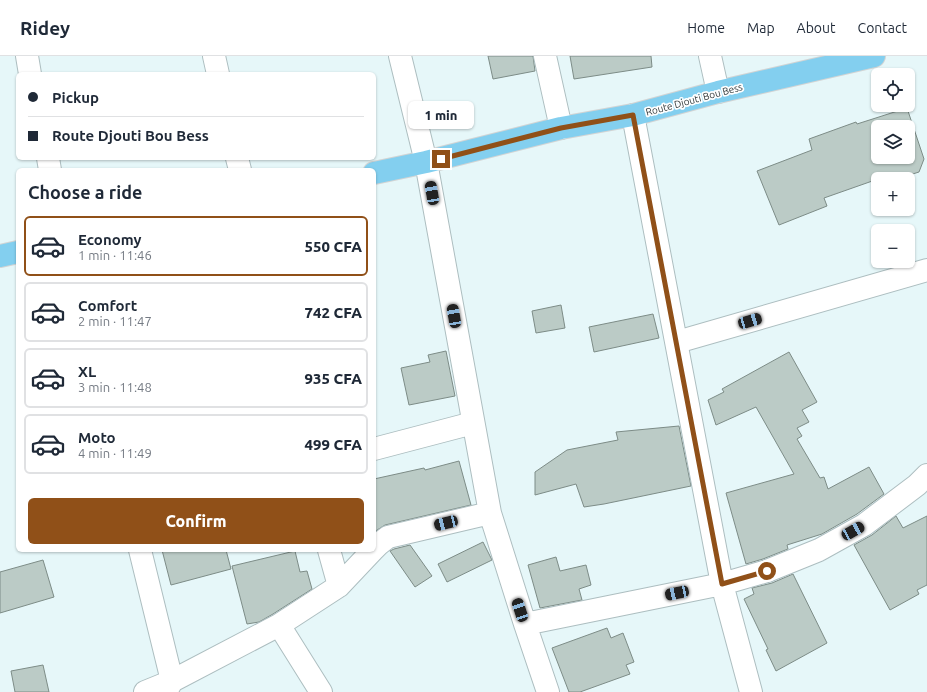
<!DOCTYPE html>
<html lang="en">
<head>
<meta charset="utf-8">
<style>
	body { margin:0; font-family:Ubuntu,sans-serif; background:#f6f6f7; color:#1f2937; height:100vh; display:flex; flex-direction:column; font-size:15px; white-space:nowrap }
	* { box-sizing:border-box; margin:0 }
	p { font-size:13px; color:#747a83 }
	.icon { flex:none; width:22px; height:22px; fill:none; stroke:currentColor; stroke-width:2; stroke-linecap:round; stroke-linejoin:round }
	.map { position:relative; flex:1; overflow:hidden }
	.details { position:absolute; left:16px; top:112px; width:360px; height:384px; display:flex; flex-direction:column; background:#fff; border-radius:6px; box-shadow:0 1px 3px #0004 }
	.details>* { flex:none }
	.banner { position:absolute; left:16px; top:16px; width:360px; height:88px; border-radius:6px; box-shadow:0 1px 3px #0004; display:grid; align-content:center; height:88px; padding:0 12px; background:#fff }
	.tools { position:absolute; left:871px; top:12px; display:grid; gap:8px }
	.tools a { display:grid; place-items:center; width:44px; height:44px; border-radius:6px; background:#fff; box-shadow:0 1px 3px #0004; font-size:20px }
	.end { position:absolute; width:18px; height:18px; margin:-9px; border:5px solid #905018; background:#fff; box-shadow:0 0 0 2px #fff }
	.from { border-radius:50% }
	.bubble { position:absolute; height:28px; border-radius:6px; background:#fff; box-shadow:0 1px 3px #0004; font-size:13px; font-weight:800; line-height:28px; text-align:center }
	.car { position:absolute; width:12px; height:24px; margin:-12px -6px; border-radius:5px; box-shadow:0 0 3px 1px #0007; background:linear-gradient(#222 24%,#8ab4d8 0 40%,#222 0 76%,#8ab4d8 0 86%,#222 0) }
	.banner b { display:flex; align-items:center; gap:14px; height:38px; font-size:15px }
	.banner b+b { border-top:1px solid #e0e1e3 }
	.banner i { width:10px; height:10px; background:#1f2937 }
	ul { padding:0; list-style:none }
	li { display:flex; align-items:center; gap:12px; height:60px; margin:0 8px 6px; padding:0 4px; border:2px solid #e0e1e3; border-radius:6px }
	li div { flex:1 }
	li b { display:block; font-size:15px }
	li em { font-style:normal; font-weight:800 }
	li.on { border-color:#905018 }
	li>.icon { width:36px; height:36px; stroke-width:1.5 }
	h2 { padding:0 12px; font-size:18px; line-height:48px }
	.button { display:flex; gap:8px; margin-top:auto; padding:8px 12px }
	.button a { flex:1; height:46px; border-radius:6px; background:#905018; color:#fff; font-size:16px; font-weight:800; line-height:46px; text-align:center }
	header { display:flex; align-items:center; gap:24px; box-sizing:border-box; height:56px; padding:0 20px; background:#fff; border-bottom:1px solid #e0e1e3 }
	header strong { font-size:19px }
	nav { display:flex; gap:22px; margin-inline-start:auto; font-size:14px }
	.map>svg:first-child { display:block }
	.building { fill:#bbcbc6; stroke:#7d8c87; fill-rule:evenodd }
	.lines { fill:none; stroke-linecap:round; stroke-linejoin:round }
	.minor-casing { stroke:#adbec0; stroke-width:24 }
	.major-casing { stroke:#d2d4d4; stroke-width:24 }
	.minor { stroke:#fff; stroke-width:22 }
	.major { stroke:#83cfef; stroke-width:22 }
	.route { stroke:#905018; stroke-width:5 }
	.labels { text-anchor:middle; stroke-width:3.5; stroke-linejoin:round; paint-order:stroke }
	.street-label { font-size:10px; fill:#343b3c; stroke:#fff }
</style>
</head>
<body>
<header>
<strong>Ridey</strong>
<nav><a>Home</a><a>Map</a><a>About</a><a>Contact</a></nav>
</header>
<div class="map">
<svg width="927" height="636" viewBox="0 0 927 636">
	<rect width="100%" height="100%" fill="#e6f7f9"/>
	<!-- building -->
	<path class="building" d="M488 0H533L535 15 493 23Z
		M570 0H651L652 11 574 23Z
		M907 52 924 103 919 116 897 123H878L824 142 827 150 779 169 757 115 812 94 809 83 856 66 857 68ZM878 71H908V101H878Z
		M561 249 565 272 536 277 532 255Z
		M653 258 659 282 594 296 589 271Z
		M446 295 455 340 409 349 401 312 430 306 428 299Z
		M789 296 817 346 802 354 809 366 797 372 802 380 797 383 820 422 824 421 828 433 869 411 884 438 857 458 822 478 787 489 788 493 763 503 746 508 726 437 794 418 756 351 716 369 708 344 724 336 722 333Z
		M679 370 691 430 604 448 584 451 576 428 535 439V416L567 394 618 384 616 376Z
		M459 405 471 449 385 469 374 476V423L424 412 425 414Z
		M896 460 903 472 927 460V529L917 534 919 538 890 554 854 489 872 479Z
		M483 486 492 504 447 526 438 508Z
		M410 489 432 520 415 531 390 495 394 493Z
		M162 494H226L231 513 171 529Z
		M295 495 300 516 307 515 312 533 273 558 259 566 247 568 232 510Z
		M556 501 560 515 586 509 591 529 579 533 582 544 540 552 528 509Z
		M43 504 54 541 0 557V516Z
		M793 518 827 587 776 615 766 594 768 593 744 543 754 538 752 532 772 527Z
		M607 572 611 582 623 577 634 606 626 609 630 618 580 636H569L552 592Z
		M43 609 49 636H15L11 615Z"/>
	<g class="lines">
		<defs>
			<path id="minor" d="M27 0 30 18
				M214 0 218 18
				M400 0 426 106 490 457 525 568 548 636
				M545 0 561 72
				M710 0 718 36
				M633 59 722 528 751 636
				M48 102 50 114
				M237 102 240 114
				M677 286 927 214
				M374 393 473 367
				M374 493 379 488 388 481 490 457
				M140 494 172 625 166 636
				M329 494 339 530
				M525 568 722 528 767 515 819 494 864 469 917 429 927 419
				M279 569 321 636
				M145 636 172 625 279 569 339 530 373 494"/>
			<path id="major" d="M374 117 426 106 561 72 633 59 718 36 874 0
				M0 200 18 196"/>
		</defs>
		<!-- minor casing -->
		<use href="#minor" class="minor-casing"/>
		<!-- major casing -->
		<use href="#major" class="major-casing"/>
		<!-- minor -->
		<use href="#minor" class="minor"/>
		<!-- major -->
		<use href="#major" class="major"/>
	</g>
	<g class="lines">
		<!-- route -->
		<path class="route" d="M441 103 561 72 633 59 722 528 767 515"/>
	</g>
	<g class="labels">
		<!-- street labels -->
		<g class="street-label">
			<text transform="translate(694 43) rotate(-15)" y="4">Route Djouti Bou Bess</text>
		</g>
	</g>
</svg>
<div class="tools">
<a><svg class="icon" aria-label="locate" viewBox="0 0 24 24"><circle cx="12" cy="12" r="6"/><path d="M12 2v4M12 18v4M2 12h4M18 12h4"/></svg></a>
<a><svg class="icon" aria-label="layers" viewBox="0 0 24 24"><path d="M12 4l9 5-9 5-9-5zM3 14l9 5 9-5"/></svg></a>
<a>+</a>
<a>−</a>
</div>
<i class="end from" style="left:767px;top:515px"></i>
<i class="end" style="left:441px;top:103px"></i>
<div class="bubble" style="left:408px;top:45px;width:66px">1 min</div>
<i class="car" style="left:432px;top:137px;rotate:350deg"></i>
<i class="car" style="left:454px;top:260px;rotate:350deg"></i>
<i class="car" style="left:750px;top:265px;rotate:74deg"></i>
<i class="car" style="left:446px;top:467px;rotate:256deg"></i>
<i class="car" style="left:853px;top:475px;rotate:61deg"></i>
<i class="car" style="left:677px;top:537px;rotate:258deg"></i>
<i class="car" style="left:520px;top:554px;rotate:342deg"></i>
<div class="banner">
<b><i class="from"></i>Pickup</b>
<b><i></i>Route Djouti Bou Bess</b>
</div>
<section class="details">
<h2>Choose a ride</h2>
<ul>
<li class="on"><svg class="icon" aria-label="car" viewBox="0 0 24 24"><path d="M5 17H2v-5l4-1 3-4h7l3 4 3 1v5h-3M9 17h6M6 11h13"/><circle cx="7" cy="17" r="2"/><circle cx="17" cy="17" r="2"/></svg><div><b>Economy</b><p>1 min · 11:46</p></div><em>550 CFA</em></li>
<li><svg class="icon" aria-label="car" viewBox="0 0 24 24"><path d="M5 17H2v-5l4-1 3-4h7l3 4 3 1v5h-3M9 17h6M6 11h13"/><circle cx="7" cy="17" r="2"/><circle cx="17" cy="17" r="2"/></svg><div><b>Comfort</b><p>2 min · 11:47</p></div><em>742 CFA</em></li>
<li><svg class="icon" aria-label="car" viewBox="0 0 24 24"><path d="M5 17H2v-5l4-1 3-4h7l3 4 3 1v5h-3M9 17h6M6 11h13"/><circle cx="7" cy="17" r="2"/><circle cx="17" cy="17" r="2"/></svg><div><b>XL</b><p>3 min · 11:48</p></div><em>935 CFA</em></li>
<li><svg class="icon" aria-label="car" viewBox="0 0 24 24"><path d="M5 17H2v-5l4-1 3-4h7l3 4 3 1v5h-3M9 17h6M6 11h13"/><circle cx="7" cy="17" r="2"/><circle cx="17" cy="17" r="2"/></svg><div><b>Moto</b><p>4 min · 11:49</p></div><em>499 CFA</em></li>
</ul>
<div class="button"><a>Confirm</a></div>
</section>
</div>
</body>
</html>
